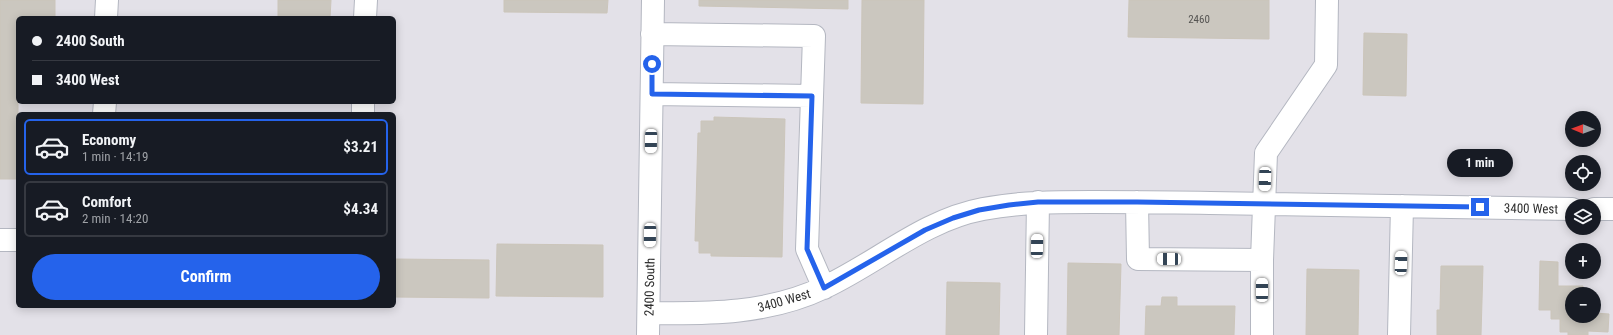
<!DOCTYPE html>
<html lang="en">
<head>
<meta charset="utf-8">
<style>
	body { margin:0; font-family:"Roboto Condensed",sans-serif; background:#20242c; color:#f1f3f6; height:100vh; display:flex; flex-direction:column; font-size:15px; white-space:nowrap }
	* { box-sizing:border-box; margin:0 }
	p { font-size:13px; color:#9ea1a6 }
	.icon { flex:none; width:22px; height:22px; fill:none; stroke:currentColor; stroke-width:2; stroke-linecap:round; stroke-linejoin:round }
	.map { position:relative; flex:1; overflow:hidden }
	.sheet { position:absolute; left:16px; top:112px; width:380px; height:196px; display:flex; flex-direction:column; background:#171b24; border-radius:6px; box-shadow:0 2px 10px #0003 }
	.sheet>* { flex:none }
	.banner { position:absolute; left:16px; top:16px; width:380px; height:88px; border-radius:6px; box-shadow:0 2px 10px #0003; display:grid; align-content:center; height:88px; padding:0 16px; background:#171b24 }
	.needle { width:26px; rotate:271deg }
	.buttons { position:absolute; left:1565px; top:111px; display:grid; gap:8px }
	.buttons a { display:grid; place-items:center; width:36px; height:36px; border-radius:50%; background:#171b24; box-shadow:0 2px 10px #0003; font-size:20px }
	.end { position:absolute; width:18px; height:18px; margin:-9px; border:5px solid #2563eb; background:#fff; box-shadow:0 0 0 2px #fff }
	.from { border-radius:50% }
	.bubble { position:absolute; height:28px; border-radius:14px; background:#171b24; box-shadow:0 2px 10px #0003; font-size:13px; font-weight:700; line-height:28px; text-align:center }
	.car { position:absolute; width:12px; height:24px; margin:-12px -6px; border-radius:5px; box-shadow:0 0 3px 1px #0007; background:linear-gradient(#fff 24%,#345 0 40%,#fff 0 76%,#345 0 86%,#fff 0) }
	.banner b { display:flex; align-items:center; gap:14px; height:38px; font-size:15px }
	.banner b+b { border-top:1px solid #363941 }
	.banner i { width:10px; height:10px; background:#f1f3f6 }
	ul { padding:7px 0 0; list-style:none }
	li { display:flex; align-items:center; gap:12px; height:56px; margin:0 8px 6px; padding:0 8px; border:2px solid #363941; border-radius:6px }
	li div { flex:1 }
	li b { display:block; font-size:15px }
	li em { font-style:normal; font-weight:700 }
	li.on { border-color:#2563eb }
	li>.icon { width:36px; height:36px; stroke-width:1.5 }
	.action { display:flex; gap:8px; margin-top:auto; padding:8px 16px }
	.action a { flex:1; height:46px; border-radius:24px; background:#2563eb; color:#fff; font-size:16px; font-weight:700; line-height:46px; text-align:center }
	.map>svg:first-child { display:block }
	.industrial { fill:#e3e1e8; fill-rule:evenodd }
	.building { fill:#cbc7bf; stroke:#cbc5ba }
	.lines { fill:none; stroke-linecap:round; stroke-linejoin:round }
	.minor-casing { stroke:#b4b7c1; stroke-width:24 }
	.minor { stroke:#fff; stroke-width:22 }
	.route { stroke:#2563eb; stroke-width:5 }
	.labels { text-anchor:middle; stroke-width:3; stroke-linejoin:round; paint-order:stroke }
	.number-label { font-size:11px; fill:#555452 }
	.street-label { font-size:13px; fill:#2e2e2e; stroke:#fff }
</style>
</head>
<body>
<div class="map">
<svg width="1613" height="335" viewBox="0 0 1613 335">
	<rect width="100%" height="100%" fill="#efe9e1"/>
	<!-- industrial -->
	<path class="industrial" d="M0 0H1613V335H0ZM18 18H394V102H18ZM18 114H394V306H18ZM1572 118H1594V140H1572ZM1572 162H1594V184H1572ZM1572 206H1594V228H1572ZM1572 250H1594V272H1572ZM1572 294H1594V316H1572Z"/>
	<!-- building -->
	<path class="building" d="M0 0H55V18H18V179H0Z
		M278 0H331L330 18H278Z
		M504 0H608L607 13 504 12Z
		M699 0H848V9L699 6Z
		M862 0H924L923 104 861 103Z
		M1129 0H1269V39L1128 37Z
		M1364 33 1407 34 1406 96 1363 95Z
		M714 117 785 119 782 257 711 256V253H699V241H695L698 133H701V121H714Z
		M497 244 603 245V297L496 296Z
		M394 259 489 260V298L394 297Z
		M1540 261 1558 262V286H1583V294H1572V316H1594V313L1609 314 1608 332 1588 331V335H1568V332H1560V319H1551V310H1539Z
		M1068 263 1121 264 1119 335H1067Z
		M1441 266H1483L1481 335H1437V310H1440Z
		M1307 269 1359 270 1358 335H1306Z
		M947 282 1000 283 999 335H946Z
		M1162 297H1177V306H1235L1234 335H1145L1146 306H1161Z"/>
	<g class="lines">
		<defs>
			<path id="minor" d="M106 18 107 0
				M365 18 366 0
				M652 34 814 36 807 249 824 288
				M652 94 812 96
				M104 114 105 102
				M363 114V102
				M1137 202 1138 259 1262 260 1266 153 1326 65 1327 0
				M1594 209H1613
				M0 240H18
				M649 313C709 314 769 314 825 287 878 262 924 220 983 209 1019 202 1055 202 1092 202 1131 202 1171 202 1210 203 1331 205 1451 207 1572 209
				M648 335 653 0
				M1036 335 1038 202
				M1262 335V260
				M1399 335 1402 206"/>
		</defs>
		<!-- minor casing -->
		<use href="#minor" class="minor-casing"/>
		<!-- minor -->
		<use href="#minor" class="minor"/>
	</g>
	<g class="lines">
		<!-- route -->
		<path class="route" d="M652 64V94L812 96 807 249 824 288 925 230 953 218 979 210 1009 205 1038 202H1137L1480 207"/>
	</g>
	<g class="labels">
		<!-- number labels -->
		<g class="number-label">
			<text x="1199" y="23">2460</text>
		</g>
		<!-- street labels -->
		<g class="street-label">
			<text transform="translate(1531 208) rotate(1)" y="5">3400 West</text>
			<text transform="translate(649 287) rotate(-89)" y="5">2400 South</text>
			<text transform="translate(784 300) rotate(-16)" y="5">3400 West</text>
		</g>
	</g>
</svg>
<div class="buttons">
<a><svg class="needle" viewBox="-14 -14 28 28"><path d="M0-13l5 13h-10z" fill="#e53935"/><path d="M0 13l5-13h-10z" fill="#9ea1a6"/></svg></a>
<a><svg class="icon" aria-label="locate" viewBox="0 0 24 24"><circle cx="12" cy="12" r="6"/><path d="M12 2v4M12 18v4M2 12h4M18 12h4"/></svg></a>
<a><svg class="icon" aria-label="layers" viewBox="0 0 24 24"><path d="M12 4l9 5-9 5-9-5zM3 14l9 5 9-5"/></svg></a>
<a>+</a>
<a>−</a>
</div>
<i class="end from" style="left:652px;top:64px"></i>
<i class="end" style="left:1480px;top:207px"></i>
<div class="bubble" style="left:1447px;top:149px;width:66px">1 min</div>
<i class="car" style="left:651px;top:141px;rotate:181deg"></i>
<i class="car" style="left:1265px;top:179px;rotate:182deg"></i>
<i class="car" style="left:650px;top:235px;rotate:181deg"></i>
<i class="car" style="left:1037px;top:246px;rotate:1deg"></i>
<i class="car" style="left:1169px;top:259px;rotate:271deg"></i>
<i class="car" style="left:1401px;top:263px;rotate:2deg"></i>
<i class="car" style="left:1262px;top:290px;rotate:0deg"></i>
<div class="banner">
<b><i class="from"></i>2400 South</b>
<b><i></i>3400 West</b>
</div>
<section class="sheet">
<ul>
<li class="on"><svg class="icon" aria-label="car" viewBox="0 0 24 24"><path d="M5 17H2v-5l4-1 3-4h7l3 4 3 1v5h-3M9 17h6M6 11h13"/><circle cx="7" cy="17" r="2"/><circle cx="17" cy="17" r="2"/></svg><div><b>Economy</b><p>1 min · 14:19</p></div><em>$3.21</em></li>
<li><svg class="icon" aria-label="car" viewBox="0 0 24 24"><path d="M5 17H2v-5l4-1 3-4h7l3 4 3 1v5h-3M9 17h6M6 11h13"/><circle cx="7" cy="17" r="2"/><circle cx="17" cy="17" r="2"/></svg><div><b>Comfort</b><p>2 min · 14:20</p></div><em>$4.34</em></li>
</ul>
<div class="action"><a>Confirm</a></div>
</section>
</div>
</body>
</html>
